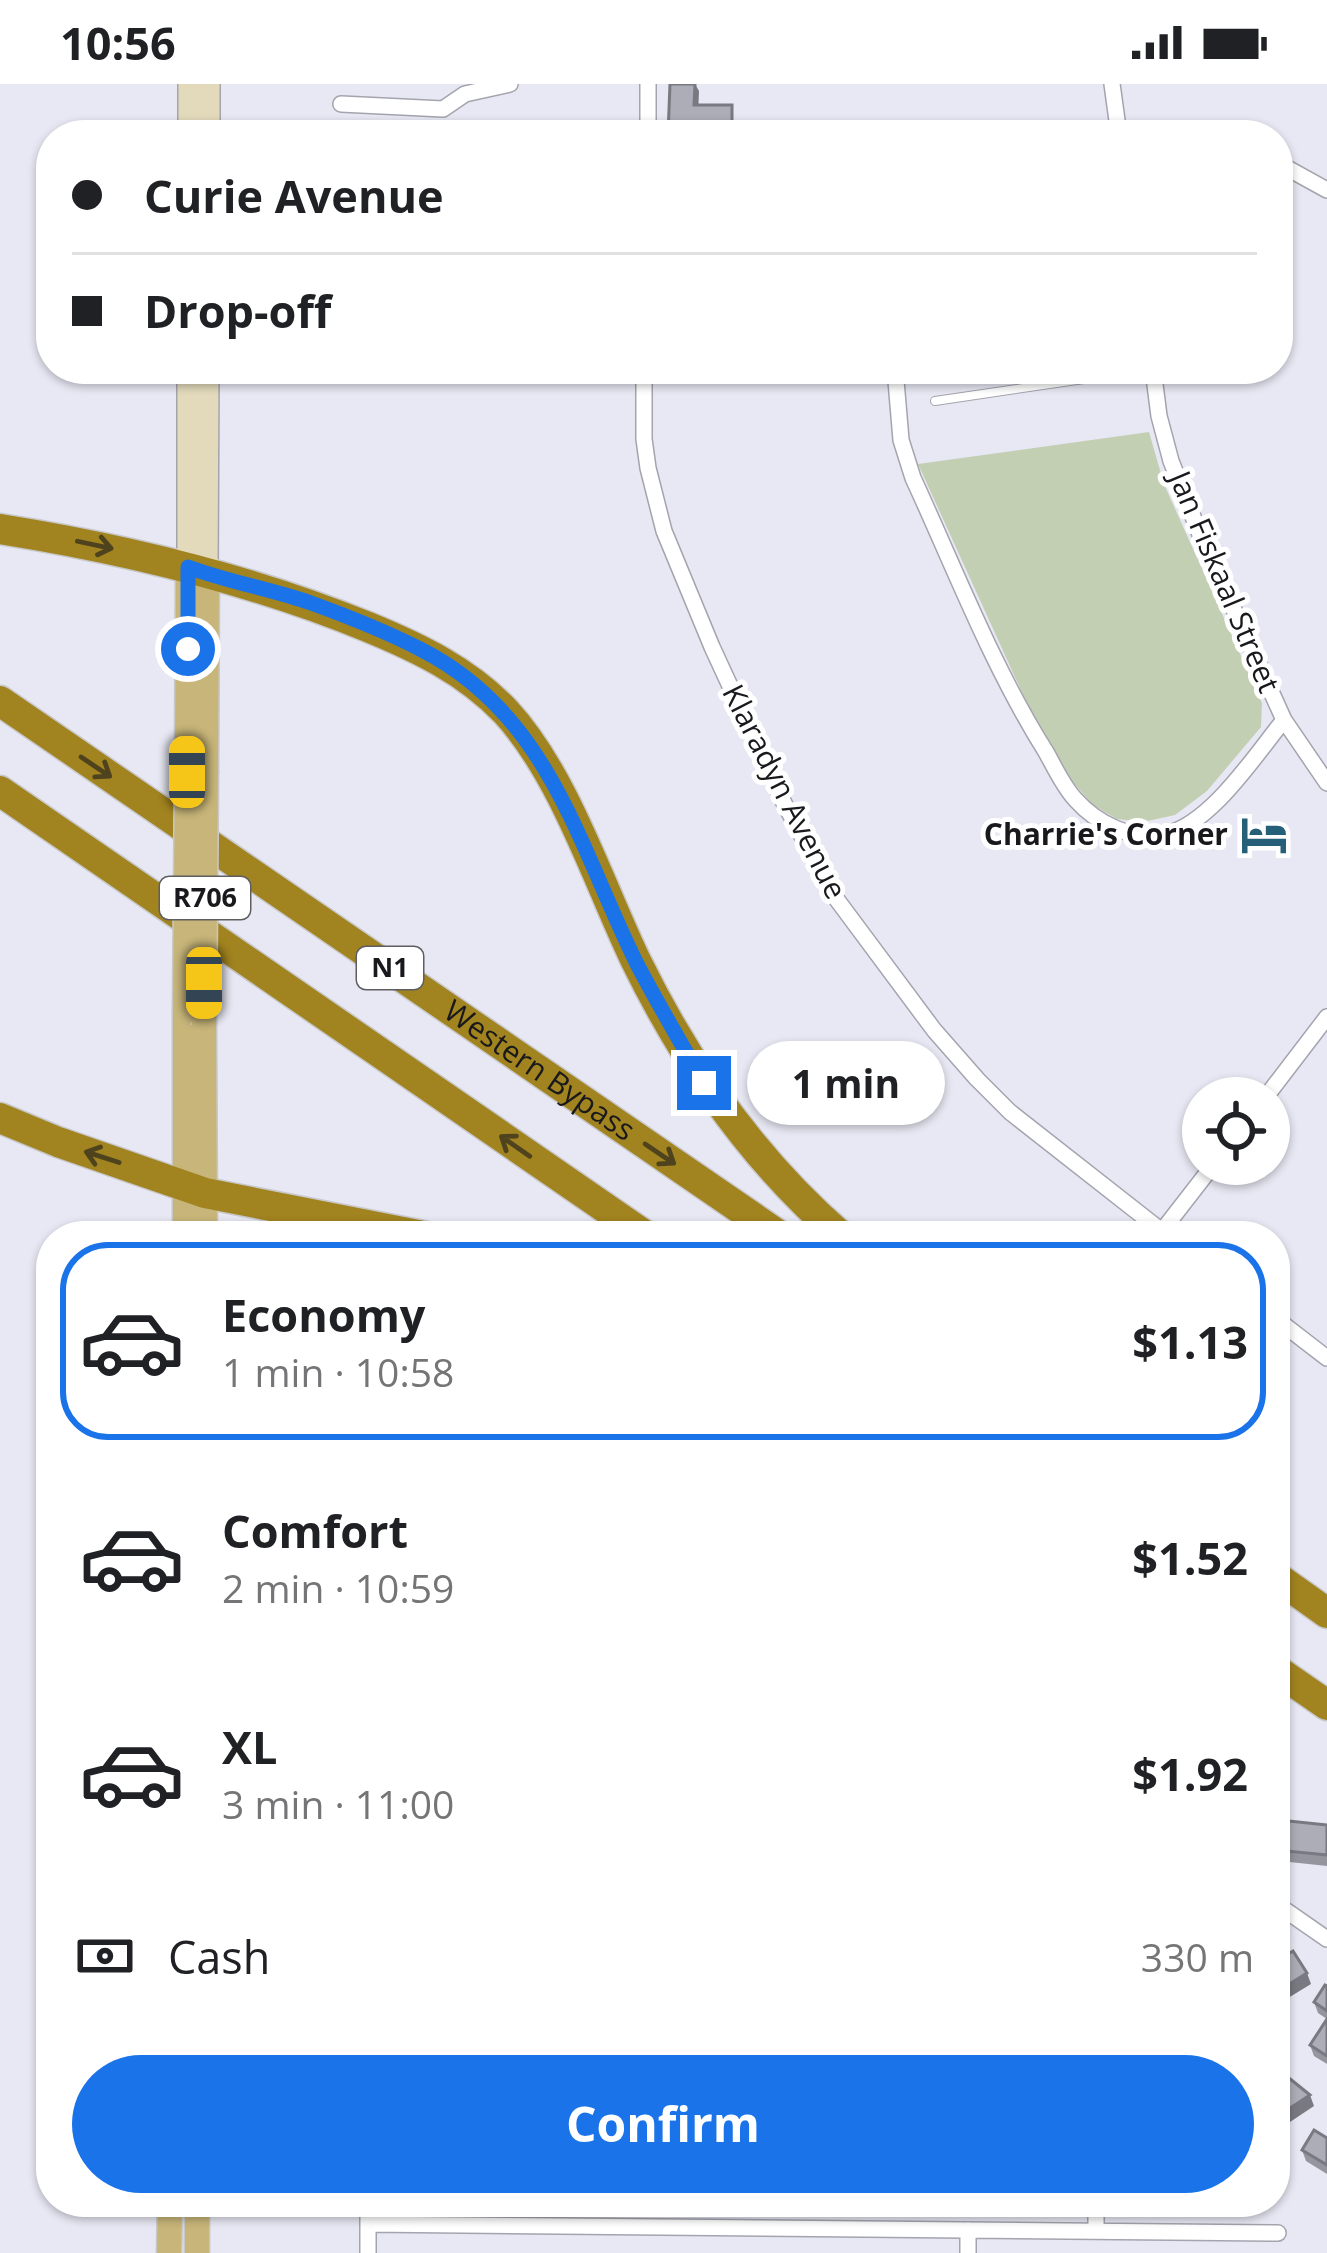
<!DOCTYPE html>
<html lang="en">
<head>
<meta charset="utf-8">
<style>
	body { margin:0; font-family:"Open Sans",sans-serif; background:#f2f2f2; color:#202124; height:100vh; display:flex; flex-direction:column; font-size:45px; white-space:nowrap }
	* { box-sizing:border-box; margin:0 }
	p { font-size:39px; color:#757577 }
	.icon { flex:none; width:66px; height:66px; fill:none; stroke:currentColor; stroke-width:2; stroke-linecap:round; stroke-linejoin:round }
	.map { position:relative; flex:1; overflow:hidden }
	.side { position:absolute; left:36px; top:1137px; width:1254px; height:996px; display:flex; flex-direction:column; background:#fff; border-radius:48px; box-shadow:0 3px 9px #0004 }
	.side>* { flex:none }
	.hud { position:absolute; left:36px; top:36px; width:1257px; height:264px; border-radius:48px; box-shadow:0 3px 9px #0004; display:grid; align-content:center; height:264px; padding:0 36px; background:#fff }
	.controls { position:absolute; left:1182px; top:993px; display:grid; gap:24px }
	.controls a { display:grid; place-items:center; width:108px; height:108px; border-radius:50%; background:#fff; box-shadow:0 3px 9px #0004; font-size:60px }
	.end { position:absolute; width:54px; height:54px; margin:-27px; border:15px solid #1a73e8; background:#fff; box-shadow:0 0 0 6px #fff }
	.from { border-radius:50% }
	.bubble { position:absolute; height:84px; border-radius:42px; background:#fff; box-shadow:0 3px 9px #0004; font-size:39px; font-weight:700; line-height:84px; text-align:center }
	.car { position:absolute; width:36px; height:72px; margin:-36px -18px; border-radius:15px; box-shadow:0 0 9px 3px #0007; background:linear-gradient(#f5c518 24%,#345 0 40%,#f5c518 0 76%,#345 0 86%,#f5c518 0) }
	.hud b { display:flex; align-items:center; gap:42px; height:114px; font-size:45px }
	.hud b+b { border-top:3px solid #e0e0e0 }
	.hud i { width:30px; height:30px; background:#202124 }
	ul { padding:21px 0 0; list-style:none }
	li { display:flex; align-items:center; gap:36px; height:198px; margin:0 24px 18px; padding:0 12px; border:6px solid transparent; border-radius:48px }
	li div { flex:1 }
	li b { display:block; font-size:45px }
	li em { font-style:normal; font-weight:700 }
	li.active { border-color:#1a73e8 }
	li>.icon { width:108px; height:108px; stroke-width:1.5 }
	.pay { display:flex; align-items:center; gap:30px; height:132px; padding:0 36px; font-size:45px }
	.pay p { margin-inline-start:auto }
	.cta { display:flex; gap:24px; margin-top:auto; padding:24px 36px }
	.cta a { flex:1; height:138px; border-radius:72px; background:#1a73e8; color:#fff; font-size:48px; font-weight:700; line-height:138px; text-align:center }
	.status { display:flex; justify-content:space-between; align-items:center; height:84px; padding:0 60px; background:#fff; direction:ltr }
	.status svg { height:33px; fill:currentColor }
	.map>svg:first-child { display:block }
	.green { fill:#c3cfb3 }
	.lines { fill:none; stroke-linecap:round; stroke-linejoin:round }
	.service-casing { stroke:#a4a4af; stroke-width:10 }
	.minor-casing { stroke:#a4a4af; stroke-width:18 }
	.secondary-casing { stroke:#a4a4af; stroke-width:24 }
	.primary-casing { stroke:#c8c8c9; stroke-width:27 }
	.motorway-casing { stroke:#c8c8c9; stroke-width:33 }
	.service { stroke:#fff; stroke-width:8 }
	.minor { stroke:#fff; stroke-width:15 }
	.secondary { stroke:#e3dabc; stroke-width:21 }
	.primary { stroke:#c7b579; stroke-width:24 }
	.motorway { stroke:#a1831f; stroke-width:30 }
	.primary-bridge-casing { stroke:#c8c8c9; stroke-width:27; stroke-linecap:butt }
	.primary-bridge { stroke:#c7b579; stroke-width:24 }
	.wall { fill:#95959e }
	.shaded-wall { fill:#797981 }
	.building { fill:#adadb8; stroke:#797981; stroke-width:3 }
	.oneway { stroke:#4f431e }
	.route { stroke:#1a73e8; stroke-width:15 }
	.labels { text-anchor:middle; stroke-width:10; stroke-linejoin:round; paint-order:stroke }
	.shield { fill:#fff; stroke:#5e5e61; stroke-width:3 }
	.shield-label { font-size:27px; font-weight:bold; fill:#19191d }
	.street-label { font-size:30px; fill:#19191d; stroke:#fff }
	.poi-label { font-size:30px; font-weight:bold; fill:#19191d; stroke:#fff; text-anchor:end }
</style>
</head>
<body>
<div class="status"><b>10:56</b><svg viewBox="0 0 49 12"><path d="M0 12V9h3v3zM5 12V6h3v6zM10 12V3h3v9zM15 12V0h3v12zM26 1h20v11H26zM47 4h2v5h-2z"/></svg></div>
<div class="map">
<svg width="1327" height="2169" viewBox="0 0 1327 2169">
	<rect width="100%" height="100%" fill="#e8e8f4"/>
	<!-- green -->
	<path class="green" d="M1149 348 1164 400 1262 619 1261 643 1207 707 1175 731 1143 738 1117 735 1093 721 1069 694 1035 637 918 380Z"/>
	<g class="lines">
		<defs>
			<path id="service" d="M935 317 1152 285"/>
			<path id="minor" d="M648 0V51
				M1112 0 1119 51
				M341 20 443 25 465 10 510 0
				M1278 79 1327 106
				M644 285V355L648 384 664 447 712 563 784 719 835 813 934 946 977 995 1010 1028 1168 1152
				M895 285 901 356 913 394C955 485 992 582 1046 668 1055 684 1063 702 1075 715 1097 740 1132 757 1166 750 1211 740 1256 670 1284 636
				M1153 285 1159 332 1171 377 1201 453 1284 636 1327 699
				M1265 1014 1327 933
				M1162 1147 1214 1080
				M1275 1234 1327 1274
				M1275 1819 1327 1855
				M1096 2118V2147
				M368 2140 1278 2149
				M968 2146V2169
				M368 2169V2118"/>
			<path id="secondary" d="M189 51V0
				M209 51V0
				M188 483V285
				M207 490 208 285"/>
			<path id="primary" d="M206 687 207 490
				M187 688 188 483
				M204 941 205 1152
				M185 1152V928
				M169 2169 170 2118
				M197 2169V2118"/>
			<g id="motorway">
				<path d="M0 445C126 465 250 495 368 543 419 564 467 587 506 628 564 691 599 800 636 877 687 981 753 1076 841 1152"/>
				<path id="s1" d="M0 617 780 1152"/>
				<path d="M0 707 646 1152"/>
				<path d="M0 1034 58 1058 205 1109 423 1152"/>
				<path d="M1275 1492 1327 1529"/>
				<path d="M1275 1585 1327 1621"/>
			</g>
		</defs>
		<!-- service casing -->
		<use href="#service" class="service-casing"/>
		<!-- minor casing -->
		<use href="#minor" class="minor-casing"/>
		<!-- secondary casing -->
		<use href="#secondary" class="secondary-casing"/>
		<!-- primary casing -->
		<use href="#primary" class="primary-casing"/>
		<!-- motorway casing -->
		<use href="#motorway" class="motorway-casing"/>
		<!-- service -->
		<use href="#service" class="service"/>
		<!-- minor -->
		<use href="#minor" class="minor"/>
		<!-- secondary -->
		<use href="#secondary" class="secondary"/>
		<!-- primary -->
		<use href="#primary" class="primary"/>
		<!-- motorway -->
		<use href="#motorway" class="motorway"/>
		<defs>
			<path id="primary-bridge" d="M185 928 187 688
				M204 941 206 687"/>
		</defs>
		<!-- primary-bridge casing -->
		<use href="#primary-bridge" class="primary-bridge-casing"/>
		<!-- primary-bridge -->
		<use href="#primary-bridge" class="primary-bridge"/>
	</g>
	<!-- wall -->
	<path class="wall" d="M1327 1741V1782L1280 1777 1276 1766Z
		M1327 1902V1935L1318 1929 1314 1918Z
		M1327 1935V1980L1314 1972 1310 1961Z
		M1327 2054V2090L1306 2077 1302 2066Z"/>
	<!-- shaded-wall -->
	<path class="shaded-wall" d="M695 0 699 7 698 32 694 21Z
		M1307 1889 1311 1900 1275 1922V1909Z
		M1310 2011 1314 2022 1275 2048V2034Z"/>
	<!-- building -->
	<path class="building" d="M670 0H695L694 21H732V41H740V51H668Z
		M1279 1736 1327 1741V1771L1276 1766Z
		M1275 1866 1280 1875 1293 1867 1307 1889 1275 1909Z
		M1325 1901 1327 1902V1927L1314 1918Z
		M1327 1935V1972L1310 1961Z
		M1284 1990 1310 2011 1275 2034V1995Z
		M1314 2046 1327 2054V2081L1302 2066Z"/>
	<!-- one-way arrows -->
	<defs><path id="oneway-shaft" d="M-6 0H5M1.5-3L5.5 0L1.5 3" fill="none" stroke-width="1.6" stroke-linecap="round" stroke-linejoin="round" transform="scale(3)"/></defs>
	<g class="oneway">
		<use href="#oneway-shaft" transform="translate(95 461) rotate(12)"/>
		<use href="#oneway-shaft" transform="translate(96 683) rotate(34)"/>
		<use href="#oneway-shaft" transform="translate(515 1062) rotate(-145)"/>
		<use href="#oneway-shaft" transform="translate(660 1070) rotate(34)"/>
		<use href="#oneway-shaft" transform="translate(102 1073) rotate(-162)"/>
	</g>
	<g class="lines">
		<!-- route -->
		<path class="route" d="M188 565V483C228 498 271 505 311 519 344 531 389 549 420 565 549 630 578 761 637 880 658 920 681 959 704 999"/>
	</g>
	<!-- icons -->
	<defs>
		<symbol id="hotel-bare" viewBox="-9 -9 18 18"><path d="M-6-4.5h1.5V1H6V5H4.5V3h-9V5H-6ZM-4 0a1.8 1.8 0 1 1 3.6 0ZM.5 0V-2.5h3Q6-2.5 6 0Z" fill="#255f78" stroke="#fff" stroke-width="2.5" paint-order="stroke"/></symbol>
	</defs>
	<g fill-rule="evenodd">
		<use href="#hotel-bare" x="1231" y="718" width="66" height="66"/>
	</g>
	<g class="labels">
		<!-- shield labels -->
		<g class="shield">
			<rect x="160" y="793" width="90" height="42" rx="9"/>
			<rect x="357" y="863" width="66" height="42" rx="9"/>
		</g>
		<g class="shield-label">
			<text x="205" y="823">R706</text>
			<text x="390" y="893">N1</text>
		</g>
		<!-- street labels -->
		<g class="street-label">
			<text transform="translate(1224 498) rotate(67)" y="10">Jan Fiskaal Street</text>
			<text transform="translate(784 708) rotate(63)" y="10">Klaradyn Avenue</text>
			<text dy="10" stroke="none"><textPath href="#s1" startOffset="654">Western Bypass</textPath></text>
		</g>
		<!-- poi labels -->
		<g class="poi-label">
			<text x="1228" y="761">Charrie's Corner</text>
		</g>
	</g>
</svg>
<div class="controls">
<a><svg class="icon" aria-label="locate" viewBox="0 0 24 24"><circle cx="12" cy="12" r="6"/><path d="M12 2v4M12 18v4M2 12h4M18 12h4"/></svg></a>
</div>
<i class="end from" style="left:188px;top:565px"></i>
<i class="end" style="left:704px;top:999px"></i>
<div class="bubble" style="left:747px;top:957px;width:198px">1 min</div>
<i class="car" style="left:187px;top:688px;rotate:0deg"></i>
<i class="car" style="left:204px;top:899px;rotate:180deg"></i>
<div class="hud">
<b><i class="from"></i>Curie Avenue</b>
<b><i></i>Drop-off</b>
</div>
<section class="side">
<ul>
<li class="active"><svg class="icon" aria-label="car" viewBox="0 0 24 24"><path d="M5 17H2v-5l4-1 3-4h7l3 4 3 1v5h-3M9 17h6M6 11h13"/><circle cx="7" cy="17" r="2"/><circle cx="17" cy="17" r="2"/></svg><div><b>Economy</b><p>1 min · 10:58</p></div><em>$1.13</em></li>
<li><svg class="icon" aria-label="car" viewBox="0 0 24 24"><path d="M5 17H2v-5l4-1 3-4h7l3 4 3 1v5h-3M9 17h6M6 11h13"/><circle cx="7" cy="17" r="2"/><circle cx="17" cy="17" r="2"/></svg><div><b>Comfort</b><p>2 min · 10:59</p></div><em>$1.52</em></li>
<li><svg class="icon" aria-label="car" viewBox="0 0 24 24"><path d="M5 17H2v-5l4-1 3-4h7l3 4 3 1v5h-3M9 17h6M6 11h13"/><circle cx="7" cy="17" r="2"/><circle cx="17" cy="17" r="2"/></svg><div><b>XL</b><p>3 min · 11:00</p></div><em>$1.92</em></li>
</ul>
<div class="pay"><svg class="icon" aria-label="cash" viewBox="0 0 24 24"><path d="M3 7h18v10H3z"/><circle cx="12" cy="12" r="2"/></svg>Cash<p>330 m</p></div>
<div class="cta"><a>Confirm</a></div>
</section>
</div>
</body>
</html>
